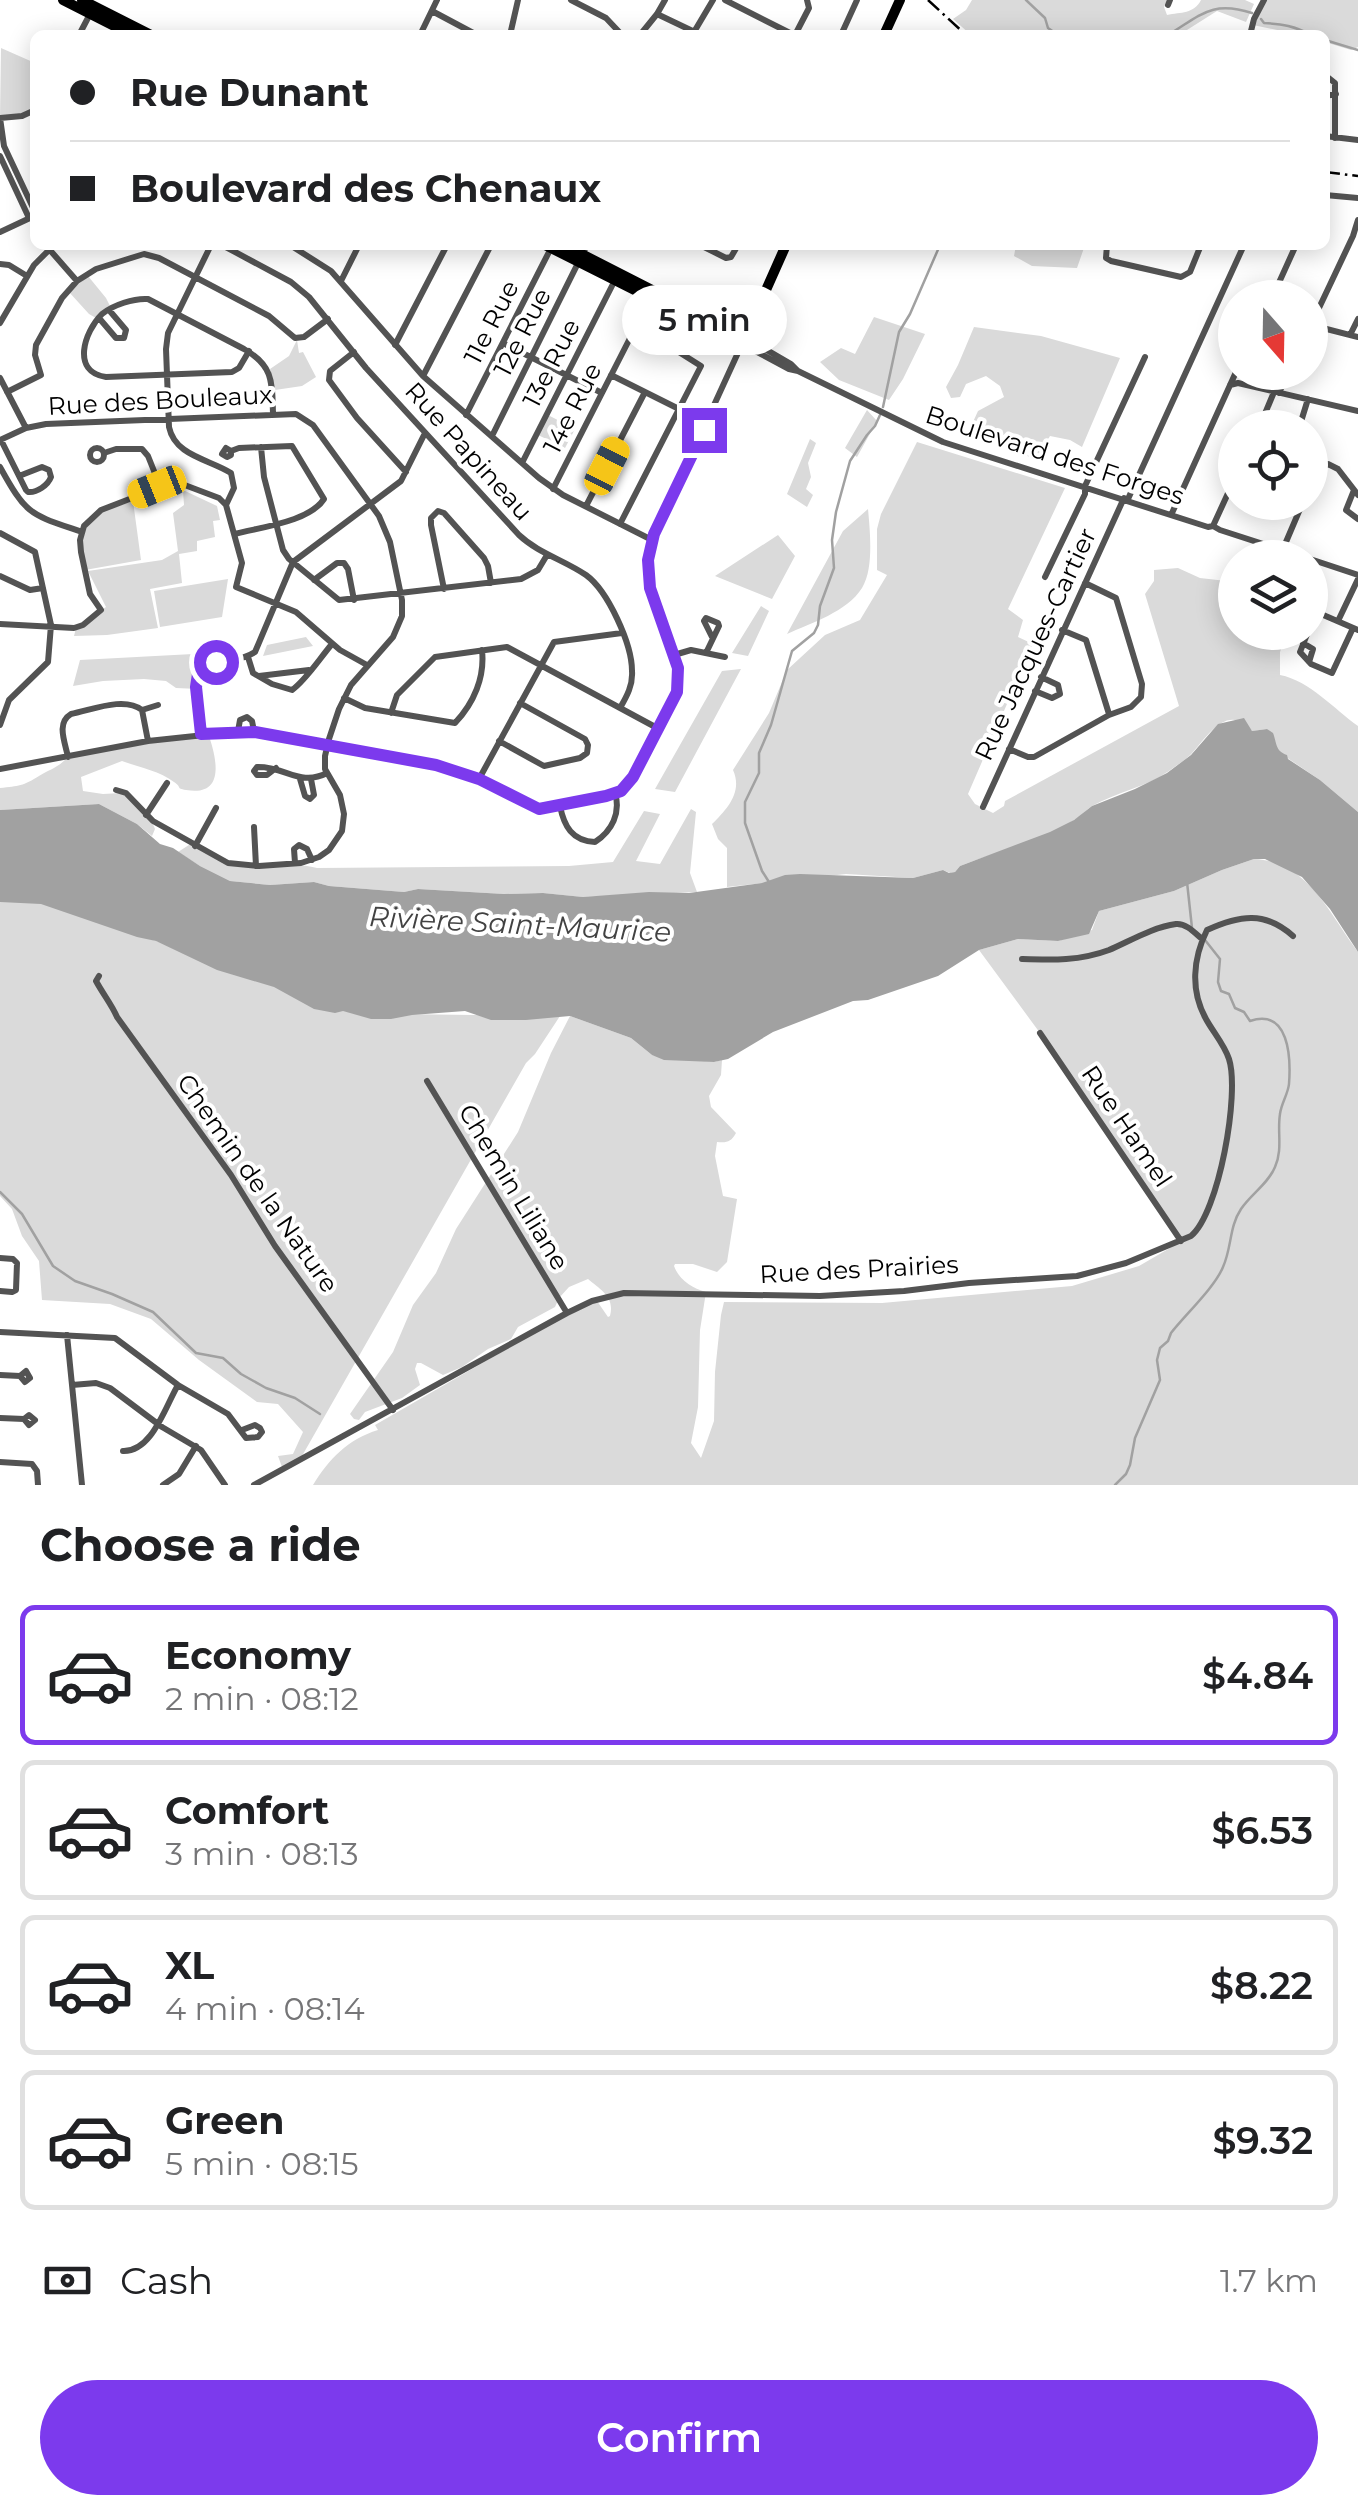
<!DOCTYPE html>
<html lang="en">
<head>
<meta charset="utf-8">
<style>
	body { margin:0; font-family:Montserrat,sans-serif; background:#f6f6f6; color:#202124; height:100vh; display:flex; flex-direction:column; font-size:38px; white-space:nowrap }
	* { box-sizing:border-box; margin:0 }
	p { font-size:32px; color:#757577 }
	.icon { flex:none; width:55px; height:55px; fill:none; stroke:currentColor; stroke-width:2; stroke-linecap:round; stroke-linejoin:round }
	.map { position:relative; height:1485px; overflow:hidden }
	.details { display:flex; flex-direction:column; background:#fff; flex:1 }
	.details>* { flex:none }
	.hud { position:absolute; left:30px; top:30px; width:1300px; height:220px; border-radius:15px; box-shadow:0 5px 25px #0003; display:grid; align-content:center; height:220px; padding:0 40px; background:#fff }
	.needle { width:65px; rotate:160deg }
	.controls { position:absolute; left:1218px; top:280px; display:grid; gap:20px }
	.controls a { display:grid; place-items:center; width:110px; height:110px; border-radius:50%; background:#fff; box-shadow:0 5px 25px #0003; font-size:50px }
	.end { position:absolute; width:45px; height:45px; margin:-22px; border:12px solid #7c3aed; background:#fff; box-shadow:0 0 0 5px #fff }
	.from { border-radius:50% }
	.bubble { position:absolute; height:70px; border-radius:35px; background:#fff; box-shadow:0 5px 25px #0003; font-size:32px; font-weight:600; line-height:70px; text-align:center }
	.car { position:absolute; width:30px; height:60px; margin:-30px -15px; border-radius:12px; box-shadow:0 0 8px 2px #0007; background:linear-gradient(#f5c518 24%,#345 0 40%,#f5c518 0 76%,#345 0 86%,#f5c518 0) }
	.hud b { display:flex; align-items:center; gap:35px; height:95px; font-size:38px }
	.hud b+b { border-top:2px solid #e0e0e0 }
	.hud i { width:25px; height:25px; background:#202124 }
	ul { padding:0; list-style:none }
	li { display:flex; align-items:center; gap:30px; height:140px; margin:0 20px 15px; padding:0 20px; border:5px solid #e0e0e0; border-radius:15px }
	li div { flex:1 }
	li b { display:block; font-size:38px }
	li em { font-style:normal; font-weight:600 }
	li.active { border-color:#7c3aed }
	li>.icon { width:90px; height:90px; stroke-width:1.5 }
	h2 { padding:0 40px; font-size:45px; line-height:120px }
	.pay { display:flex; align-items:center; gap:25px; height:110px; padding:0 40px; font-size:38px }
	.pay p { margin-inline-start:auto }
	.cta { display:flex; gap:20px; margin-top:auto; padding:20px 40px }
	.cta a { flex:1; height:115px; border-radius:60px; background:#7c3aed; color:#fff; font-size:40px; font-weight:600; line-height:115px; text-align:center }
	.map>svg:first-child { display:block }
	.green { fill:#dadada }
	.water { fill:#a1a1a1 }
	.lines { fill:none; stroke-linecap:round; stroke-linejoin:round }
	.stream { stroke:#a1a1a1; stroke-width:2.5 }
	.minor { stroke:#535353; stroke-width:6 }
	.major { stroke:#000; stroke-width:10 }
	.rail { stroke:#000; stroke-width:2.5; stroke-dasharray:15 5 2.5 5; stroke-linecap:butt }
	.route { stroke:#7c3aed; stroke-width:12 }
	.labels { text-anchor:middle; stroke-width:8; stroke-linejoin:round; paint-order:stroke }
	.street-label { font-size:25px; fill:#000; stroke:#fff }
	.water-label { font-size:28px; font-style:italic; fill:#424242; stroke:#fff }
</style>
</head>
<body>
<div class="map">
<svg width="1358" height="1485" viewBox="0 0 1358 1485">
	<rect width="100%" height="100%" fill="#fff"/>
	<!-- green -->
	<path class="green" d="M972 0H1167L1164 7 1167 15C1181 12 1194 14 1201 0H1245L1254 4 1246 22 1217 11 1179 35H971L953 19 966 10Z
		M1265 0H1358V47L1351 50 1325 42V35H1301L1253 25Z
		M1 48 35 63V106L19 115 0 118Z
		M1016 245H1085L1077 268 1032 266 1014 256Z
		M88 276 106 298 110 306 96 318 89 314 69 292Z
		M874 317 925 334 903 379 889 400 839 380 820 362 841 348 855 354Z
		M974 327 1041 336 1120 358 1082 447 1070 440 1050 436 1037 458 1029 457 1013 447 986 442 981 430 973 422 978 411 1004 397 1000 386 986 376 966 384 960 397 951 398 946 387 958 365Z
		M297 340 299 353 303 352 316 377 302 386 275 390 270 369 289 356Z
		M867 410 877 421 857 457 845 448Z
		M548 415 575 429 565 448 538 435Z
		M810 439 816 443 808 463 811 477 806 489 813 495 807 507 787 494Z
		M917 442 1065 488 1008 609 1023 620 1018 637 1033 644 968 794 975 804 993 813 1004 806 1005 801 1179 706 1145 594 1154 581V570L1178 568 1200 578 1235 582V632L1287 633 1280 652V675C1310 681 1334 709 1358 726V812L1320 780 1280 753C1274 744 1273 737 1267 729L1252 731C1228 703 1209 734 1193 752 1187 759 1177 765 1169 771 1146 787 1117 792 1092 806 1086 810 1081 816 1074 820 1045 839 994 853 960 866L955 872 950 873 943 870 913 878 846 874 727 887V848L718 839 712 824C727 809 743 792 733 770L769 713 787 670 825 635 860 620 887 575 877 570V529L881 514Z
		M183 490 217 506 220 520 213 521 215 537 197 541V551L179 554 182 583 150 589 158 628 107 635 74 636 76 628 106 607 88 571 162 560 178 551 173 513 184 505Z
		M133 501 141 560 85 570 81 530 94 514Z
		M868 509C870 531 874 569 862 588 847 612 811 623 787 634L843 531Z
		M778 535 795 556 772 599 715 576Z
		M228 579 222 617 160 627 154 591Z
		M761 606 769 611 748 656 732 653Z
		M306 637 313 646 263 656 267 645Z
		M212 653 216 661 201 675 198 689 176 688 166 681 144 679 103 681 73 686 80 660Z
		M741 669 675 792 655 789 722 671Z
		M208 733C216 756 227 797 186 790 175 788 183 788 174 782 160 771 138 767 122 761L81 777 83 791 103 794 122 793 150 817 155 829 152 836 137 824 99 804 0 810V788C19 786 23 786 39 776 50 769 56 769 67 758Z
		M691 809 696 812 690 873 697 892 583 897 543 893 504 894 418 889 404 892 329 886 314 882 270 885 230 881 200 866 178 852 192 843C212 854 229 864 252 866 275 868 295 862 317 868L569 866 613 862 644 811 660 814 636 861 660 864Z
		M1254 859C1308 861 1330 915 1358 952V1485H313C329 1459 348 1439 378 1430L375 1425 569 1313 597 1301 608 1317 610 1316C615 1297 601 1290 588 1279L569 1287 559 1298 555 1307 518 1327 511 1339 488 1349 462 1367 443 1375 421 1363H417L415 1369 420 1385 402 1398 365 1412 359 1420 354 1419 350 1414 393 1352 413 1305 436 1273 456 1229 518 1132 551 1053 570 1016 631 1038 652 1055 714 1062 722 1060 721 1075 709 1096 711 1107 736 1133C731 1142 727 1143 717 1142L715 1156 723 1196 737 1199 727 1262 717 1272 693 1264H675L674 1266C679 1280 692 1288 706 1292L700 1330 698 1407 691 1443 701 1458 714 1421 715 1372 721 1315 724 1302 882 1303 1072 1286 1139 1266 1182 1241 1065 1067 979 950 1018 939 1058 941 1092 930 1099 911 1174 891 1222 870Z
		M0 898 33 899 162 943 204 963 397 1014 560 1016 535 1054 526 1063 302 1456 282 1467 278 1456 293 1454 303 1432 278 1404 257 1402 199 1360 151 1319 110 1304 42 1300 39 1261 22 1236 12 1209 0 1196Z"/>
	<!-- water -->
	<path class="water" d="M1244 718 1252 731 1267 729 1273 733C1277 743 1275 751 1287 755L1288 759 1320 780 1358 812V952L1330 909 1302 877 1265 859H1254L1222 870 1174 891 1099 911 1089 934 1058 941 1018 939 979 950 938 976 868 1000 853 1001 835 1008 773 1032 728 1059 714 1062 664 1060 652 1055 631 1038 570 1016 526 1020H491L465 1011 412 1015 391 1019H371L343 1011 335 1013 314 1009 274 987 217 970 156 941 137 937 41 904 0 902V810L99 804 137 824 160 844 173 848 200 866 230 881 270 885 314 882 329 886 404 892 418 889 504 894 543 893 583 897 649 892 689 893 762 883 785 875 800 874 913 878 943 870 949 873 955 872 960 866 1050 832 1074 820 1092 806 1135 789 1167 773 1191 755 1218 724Z"/>
	<g class="lines">
		<!-- stream -->
		<path class="stream" d="M1026 0 1045 18 1048 28 1058 35
			M1261 19 1264 23C1282 24 1295 26 1311 35
			M1168 35C1201 15 1212 0 1252 13
			M1325 40 1358 50
			M883 407 899 332 910 314 940 245
			M769 882 762 871 745 823V802L759 773V753L771 725 792 651 814 633 818 625 820 606 834 568 832 540 836 512 850 461 867 435 875 426 880 415
			M1187 882 1192 928
			M0 1192 22 1214 53 1266 75 1281 112 1294 153 1312 196 1353 223 1358 241 1374 266 1388 295 1398 320 1414
			M1115 1485 1126 1474 1130 1465 1135 1438 1160 1380 1157 1360 1160 1348 1168 1341 1171 1333C1185 1315 1215 1287 1223 1267 1232 1247 1229 1227 1241 1209 1251 1194 1268 1184 1275 1167 1283 1149 1277 1132 1280 1114 1281 1104 1288 1094 1289 1084 1291 1057 1289 1008 1250 1021L1244 1012 1235 1008 1229 994 1221 991 1218 982 1220 959 1205 940"/>
		<!-- minor -->
		<path class="minor" d="M571 0 606 18 622 35
			M725 0 794 35
			M1168 5 1170 0
			M432 11 477 35
			M657 14 701 35
			M694 32 713 0
			M79 35 90 14
			M420 35 437 0
			M510 35 518 0
			M640 35 657 14 665 0
			M795 35 809 8 807 0
			M841 35 857 0
			M1198 35H1206
			M1250 35 1254 19 1264 0
			M1325 75 1335 83V138
			M1325 96 1336 94
			M0 118 4 146 35 212
			M0 118 22 116 35 110
			M1325 136 1358 140
			M0 156 29 218
			M1325 195 1358 198
			M0 232 30 218
			M211 245 168 333 166 349 169 427C175 456 209 459 231 473L234 488 226 505
			M222 245 291 282 309 297 366 368 519 535C538 553 564 560 586 575 608 591 632 644 632 671 633 685 627 696 620 708
			M290 245 331 271 423 376 539 478 563 495 652 540
			M700 245 726 258 731 257 738 245
			M1107 245 1106 258 1111 261 1181 277 1190 272 1201 245
			M49 249 77 281
			M0 264 9 265 27 276
			M341 281 359 245
			M1272 298 1296 245
			M99 318 116 338H124L126 330 109 310
			M0 323 34 265 54 245
			M1311 325 1358 337
			M1310 327 1353 236 1358 220
			M1350 335 1358 319
			M746 338 791 364 797 370
			M503 343 602 393
			M395 345 447 245
			M249 351 239 368 232 372 106 377C71 372 84 332 102 314 113 305 134 298 148 299L244 349C274 366 272 383 273 414
			M354 352 330 371 329 380 357 418 406 472
			M611 375 679 409
			M423 376 491 245
			M0 378 26 428
			M1230 385 1238 383 1358 411
			M7 392 41 375 35 355 36 345 62 298 77 281 96 269 144 254 159 258 269 316 295 338 304 337 328 319
			M1279 393 1288 372
			M466 415 551 248
			M1259 428 1274 392
			M1299 428 1308 399
			M492 436 587 245
			M0 440 26 428 46 424 296 414 313 425 379 516 390 542 402 600V616L393 637 351 685 339 709 329 739 325 756V769L340 795 344 814 342 831 329 850 319 857 301 863 259 866 228 863 153 821 126 793 116 790
			M1 440 26 490 28 492C37 493 48 485 51 477L49 470 42 467 19 476
			M261 447 264 477 283 550 289 559 339 600 521 579 538 570 547 555
			M226 448 231 451V455L227 457 222 454Z
			M90 455a7 7 0 1 1 14 0a7 7 0 1 1-14 0Z
			M231 451 239 448 292 446 324 499C309 522 261 527 235 534
			M104 453 116 449H142L148 456 160 486
			M522 463 615 280
			M0 467C27 516 30 514 82 532
			M1310 487 1318 469 1328 464 1338 469 1358 495
			M553 489 651 297
			M1354 490 1346 510 1358 519
			M1128 499 1244 245
			M586 506 645 392
			M1172 513 1236 372
			M620 524 701 366 636 325
			M1213 526 1235 478
			M0 533 35 552 51 625 48 662 9 700 0 725
			M1283 549 1303 502
			M1310 559 1358 575
			M0 576 30 590 43 588
			M1045 577 1085 494V486L1145 357
			M314 580 337 563H344L348 569 354 600
			M444 589 431 525V518L438 511 444 513 484 558 488 566 491 583
			M1338 621 1358 579
			M0 624 74 628 83 625 101 610 90 594 81 552 80 540 84 526 101 510 171 483 182 484 219 498 226 505 242 563 236 587 296 612 340 650 367 665
			M1310 629 1316 616 1321 614 1358 630
			M1062 630 1086 640 1109 714
			M1308 632 1300 652 1311 664 1332 673 1353 628
			M1303 643 1313 649 1309 662
			M706 653 719 626 718 623 706 618 704 621 712 637
			M674 655 691 650 725 657
			M248 657 253 673 272 684 292 690C306 680 320 658 332 644
			M259 676 309 670
			M1035 691 1052 698 1060 694 1058 685 1041 677
			M344 698 365 708 455 723C474 703 485 677 482 650
			M142 710 158 705
			M391 713 397 695 435 657 507 647 659 729
			M238 731 240 720 247 717 252 721 254 731
			M201 734 196 691 198 674C219 656 235 665 255 652L293 562 401 481 425 433
			M499 741 544 766 580 758 587 753 588 745 585 739 520 703
			M1009 749 1028 757H1034L1109 715 1131 707 1141 697 1142 684 1116 598 1085 583
			M68 757C65 742 56 723 71 714 92 710 124 696 142 710L148 741
			M276 768 267 775H257L254 771 257 767C285 766 300 787 327 773
			M0 769 148 741 242 731 442 766 483 781 537 809 550 808 615 793 625 788 632 779 672 705 678 689 677 664 648 579V556L655 534 742 344 789 369 798 371 943 442 1208 527 1213 526 1220 530 1306 558
			M300 779 305 796 310 799 314 795 311 779
			M479 779 554 642 622 633
			M560 806C564 826 572 841 595 842 612 831 621 813 615 793
			M983 807 1124 498
			M146 815 167 783
			M254 827 256 866
			M195 846 216 808
			M295 863 294 849 299 845 307 849 312 860
			M1022 959C1052 960 1080 961 1109 950 1130 941 1153 927 1176 924 1186 923 1195 933 1202 939
			M99 976 96 981C103 994 112 1005 117 1017L231 1175 275 1246 393 1410
			M1040 1033 1181 1241
			M427 1081 567 1313
			M0 1258 13 1259 17 1263 16 1290 12 1292 0 1291
			M0 1332 115 1338 178 1385 228 1414 246 1438 258 1437 262 1432 260 1428 255 1425 242 1430
			M67 1335 82 1485
			M0 1375 20 1376 26 1371 30 1378 25 1382 20 1376
			M72 1385 96 1383 110 1388 162 1427 201 1450 225 1485
			M0 1418 24 1419 29 1415 35 1420 29 1425 24 1419
			M123 1451C152 1452 165 1407 178 1385
			M0 1462 32 1464 37 1471 38 1485
			M163 1485 179 1474 196 1446
			M254 1485 567 1313 592 1301 624 1293 820 1296 904 1291 969 1283 1077 1276 1126 1263 1191 1236C1219 1213 1240 1093 1229 1059 1224 1044 1213 1032 1206 1019 1190 991 1193 958 1207 930 1240 915 1265 911 1293 936"/>
		<!-- major -->
		<path class="major" d="M63 0 132 35
			M82 0 151 35
			M884 35 900 0
			M545 245 742 344 786 245
			M564 245 746 338"/>
		<!-- rail -->
		<path class="rail" d="M928 0 966 35
			M1325 172 1358 176"/>
	</g>
	<g class="lines">
		<!-- route -->
		<path class="route" d="M216 662 198 674 196 687 201 734 255 732 436 765 479 779 539 809 606 796 621 791 633 777 677 692 678 668 650 588 648 560 654 534 704 430"/>
	</g>
	<g class="labels">
		<!-- street labels -->
		<g class="street-label">
			<text transform="translate(491 322) rotate(-63)" y="9">11e Rue</text>
			<text transform="translate(522 332) rotate(-63)" y="9">12e Rue</text>
			<text transform="translate(551 363) rotate(-63)" y="9">13e Rue</text>
			<text transform="translate(160 400) rotate(-3)" y="9">Rue des Bouleaux</text>
			<text transform="translate(572 408) rotate(-63)" y="9">14e Rue</text>
			<text transform="translate(469 451) rotate(48)" y="9">Rue Papineau</text>
			<text transform="translate(1055 455) rotate(18)" y="9">Boulevard des Forges</text>
			<text transform="translate(1035 644) rotate(-65)" y="9">Rue Jacques-Cartier</text>
			<text transform="translate(1127 1126) rotate(56)" y="9">Rue Hamel</text>
			<text transform="translate(258 1183) rotate(55)" y="9">Chemin de la Nature</text>
			<text transform="translate(514 1187) rotate(59)" y="9">Chemin Liliane</text>
			<text transform="translate(859 1269) rotate(-3)" y="9">Rue des Prairies</text>
		</g>
		<!-- water labels -->
		<g class="water-label">
			<text transform="translate(520 924) rotate(3)" y="10">Rivière Saint-Maurice</text>
		</g>
	</g>
</svg>
<div class="controls">
<a><svg class="needle" viewBox="-14 -14 28 28"><path d="M0-13l5 13h-10z" fill="#e53935"/><path d="M0 13l5-13h-10z" fill="#757577"/></svg></a>
<a><svg class="icon" aria-label="locate" viewBox="0 0 24 24"><circle cx="12" cy="12" r="6"/><path d="M12 2v4M12 18v4M2 12h4M18 12h4"/></svg></a>
<a><svg class="icon" aria-label="layers" viewBox="0 0 24 24"><path d="M12 4l9 5-9 5-9-5zM3 14l9 5 9-5"/></svg></a>
</div>
<i class="end from" style="left:216px;top:662px"></i>
<i class="end" style="left:704px;top:430px"></i>
<div class="bubble" style="left:622px;top:285px;width:165px">5 min</div>
<i class="car" style="left:607px;top:466px;rotate:27deg"></i>
<i class="car" style="left:157px;top:487px;rotate:248deg"></i>
<div class="hud">
<b><i class="from"></i>Rue Dunant</b>
<b><i></i>Boulevard des Chenaux</b>
</div>
</div>
<section class="details">
<h2>Choose a ride</h2>
<ul>
<li class="active"><svg class="icon" aria-label="car" viewBox="0 0 24 24"><path d="M5 17H2v-5l4-1 3-4h7l3 4 3 1v5h-3M9 17h6M6 11h13"/><circle cx="7" cy="17" r="2"/><circle cx="17" cy="17" r="2"/></svg><div><b>Economy</b><p>2 min · 08:12</p></div><em>$4.84</em></li>
<li><svg class="icon" aria-label="car" viewBox="0 0 24 24"><path d="M5 17H2v-5l4-1 3-4h7l3 4 3 1v5h-3M9 17h6M6 11h13"/><circle cx="7" cy="17" r="2"/><circle cx="17" cy="17" r="2"/></svg><div><b>Comfort</b><p>3 min · 08:13</p></div><em>$6.53</em></li>
<li><svg class="icon" aria-label="car" viewBox="0 0 24 24"><path d="M5 17H2v-5l4-1 3-4h7l3 4 3 1v5h-3M9 17h6M6 11h13"/><circle cx="7" cy="17" r="2"/><circle cx="17" cy="17" r="2"/></svg><div><b>XL</b><p>4 min · 08:14</p></div><em>$8.22</em></li>
<li><svg class="icon" aria-label="car" viewBox="0 0 24 24"><path d="M5 17H2v-5l4-1 3-4h7l3 4 3 1v5h-3M9 17h6M6 11h13"/><circle cx="7" cy="17" r="2"/><circle cx="17" cy="17" r="2"/></svg><div><b>Green</b><p>5 min · 08:15</p></div><em>$9.32</em></li>
</ul>
<div class="pay"><svg class="icon" aria-label="cash" viewBox="0 0 24 24"><path d="M3 7h18v10H3z"/><circle cx="12" cy="12" r="2"/></svg>Cash<p>1.7 km</p></div>
<div class="cta"><a>Confirm</a></div>
</section>
</body>
</html>
